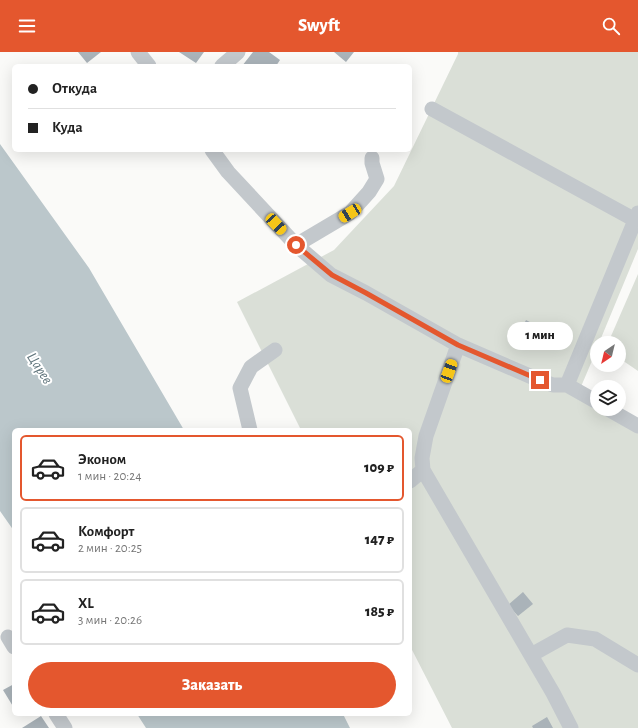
<!DOCTYPE html>
<html lang="ru">
<head>
<meta charset="utf-8">
<style>
	body { margin:0; font-family:"Alegreya Sans",sans-serif; background:#f6f6f6; color:#222; height:100vh; display:flex; flex-direction:column; font-size:15px; white-space:nowrap }
	* { box-sizing:border-box; margin:0 }
	p { font-size:13px; color:#767676 }
	.icon { flex:none; width:22px; height:22px; fill:none; stroke:currentColor; stroke-width:2; stroke-linecap:round; stroke-linejoin:round }
	.map { position:relative; flex:1; overflow:hidden }
	.side { position:absolute; left:12px; top:376px; width:400px; height:288px; display:flex; flex-direction:column; background:#fff; border-radius:6px; box-shadow:0 4px 16px #0002 }
	.side>* { flex:none }
	.hud { position:absolute; left:12px; top:12px; width:400px; height:88px; border-radius:6px; box-shadow:0 4px 16px #0002; display:grid; align-content:center; height:88px; padding:0 16px; background:#fff }
	.needle { width:26px; rotate:215deg }
	.fabs { position:absolute; left:590px; top:284px; display:grid; gap:8px }
	.fabs a { display:grid; place-items:center; width:36px; height:36px; border-radius:50%; background:#fff; box-shadow:0 4px 16px #0002; font-size:20px }
	.end { position:absolute; width:18px; height:18px; margin:-9px; border:5px solid #e4572e; background:#fff; box-shadow:0 0 0 2px #fff }
	.from { border-radius:50% }
	.bubble { position:absolute; height:28px; border-radius:14px; background:#fff; box-shadow:0 4px 16px #0002; font-size:13px; font-weight:800; line-height:28px; text-align:center }
	.car { position:absolute; width:12px; height:24px; margin:-12px -6px; border-radius:5px; box-shadow:0 0 3px 1px #0007; background:linear-gradient(#f5c518 24%,#345 0 40%,#f5c518 0 76%,#345 0 86%,#f5c518 0) }
	.hud b { display:flex; align-items:center; gap:14px; height:38px; font-size:15px }
	.hud b+b { border-top:1px solid #e0e0e0 }
	.hud i { width:10px; height:10px; background:#222 }
	ul { padding:7px 0 0; list-style:none }
	li { display:flex; align-items:center; gap:12px; height:66px; margin:0 8px 6px; padding:0 8px; border:2px solid #e0e0e0; border-radius:6px }
	li div { flex:1 }
	li b { display:block; font-size:15px }
	li em { font-style:normal; font-weight:800 }
	li.active { border-color:#e4572e }
	li>.icon { width:36px; height:36px; stroke-width:1.5 }
	.button { display:flex; gap:8px; margin-top:auto; padding:8px 16px }
	.button a { flex:1; height:46px; border-radius:24px; background:#e4572e; color:#fff; font-size:16px; font-weight:800; line-height:46px; text-align:center }
	header { display:flex; justify-content:space-between; align-items:center; height:52px; padding:0 16px; background:#e4572e; color:#fff; font-size:18px; font-weight:800 }
	.map>svg:first-child { display:block }
	.green { fill:#dadfd7 }
	.water { fill:#bbc7cb }
	.building { fill:#aab3b9 }
	.lines { fill:none; stroke-linecap:round; stroke-linejoin:round }
	.street { stroke:#c3c8cc; stroke-width:15 }
	.route { stroke:#e4572e; stroke-width:5 }
	.labels { text-anchor:middle; stroke-width:4; stroke-linejoin:round; paint-order:stroke }
	.water-label { font-size:15px; font-style:italic; fill:#60757c; stroke:#fff }
</style>
</head>
<body>
<header><svg class="icon" aria-label="menu" viewBox="0 0 24 24"><path d="M4 6h16M4 12h16M4 18h16"/></svg>Swyft<svg class="icon" aria-label="search" viewBox="0 0 24 24"><circle cx="10" cy="10" r="6"/><path d="M15 15l6 6"/></svg></header>
<div class="map">
<svg width="638" height="676" viewBox="0 0 638 676">
	<rect width="100%" height="100%" fill="#fafaf8"/>
	<!-- green -->
	<path class="green" d="M458 0H638V197L599 291H597V297L580 337 597 357H613L638 372V676H452L410 594V378H301L237 250 334 198 394 134 458 2Z
		M638 222V319L619 306V291H608Z"/>
	<!-- water -->
	<path class="water" d="M0 92 89 216 184 378H14V479L0 459Z
		M137 662H343L350 676H146Z"/>
	<!-- building -->
	<path class="building" d="M78 0H101L87 11Z
		M179 0H204L196 11Z
		M253 0H269L280 8 276 14H242Z
		M334 0H354L346 10Z
		M526 268 549 280 540 298 517 286Z
		M523 540 533 552 518 564 508 553Z
		M14 632V656L3 638Z
		M41 664 49 676H22Z
		M547 665 553 676H533L532 674Z"/>
	<g class="lines">
		<!-- street -->
		<path class="street" d="M138 0 149 14
			M222 14 238 0
			M432 57 635 168
			M212 98 228 120 296 193 331 223 366 241 458 293
			M296 193 350 161 369 140 377 127 372 111V106
			M567 333 638 161
			M608 357 638 374
			M250 378 240 336 251 315 275 298
			M410 429 423 418
			M8 585 14 595
			M531 603 567 583 595 587 638 613
			M56 662 65 676
			M571 676 553 641 423 418 422 406 426 384 458 293 539 328 553 333H567L597 350"/>
	</g>
	<g class="lines">
		<!-- route -->
		<path class="route" d="M296 193 332 223 366 241 458 293 540 328"/>
	</g>
	<g class="labels">
		<!-- water labels -->
		<g class="water-label">
			<text transform="translate(40 316) rotate(57)" y="5">Царев</text>
		</g>
	</g>
</svg>
<div class="fabs">
<a><svg class="needle" viewBox="-14 -14 28 28"><path d="M0-13l5 13h-10z" fill="#e53935"/><path d="M0 13l5-13h-10z" fill="#767676"/></svg></a>
<a><svg class="icon" aria-label="layers" viewBox="0 0 24 24"><path d="M12 4l9 5-9 5-9-5zM3 14l9 5 9-5"/></svg></a>
</div>
<i class="end from" style="left:296px;top:193px"></i>
<i class="end" style="left:540px;top:328px"></i>
<div class="bubble" style="left:507px;top:270px;width:66px">1 мин</div>
<i class="car" style="left:350px;top:161px;rotate:239deg"></i>
<i class="car" style="left:276px;top:172px;rotate:137deg"></i>
<i class="car" style="left:449px;top:319px;rotate:20deg"></i>
<div class="hud">
<b><i class="from"></i>Откуда</b>
<b><i></i>Куда</b>
</div>
<section class="side">
<ul>
<li class="active"><svg class="icon" aria-label="car" viewBox="0 0 24 24"><path d="M5 17H2v-5l4-1 3-4h7l3 4 3 1v5h-3M9 17h6M6 11h13"/><circle cx="7" cy="17" r="2"/><circle cx="17" cy="17" r="2"/></svg><div><b>Эконом</b><p>1 мин · 20:24</p></div><em>109 ₽</em></li>
<li><svg class="icon" aria-label="car" viewBox="0 0 24 24"><path d="M5 17H2v-5l4-1 3-4h7l3 4 3 1v5h-3M9 17h6M6 11h13"/><circle cx="7" cy="17" r="2"/><circle cx="17" cy="17" r="2"/></svg><div><b>Комфорт</b><p>2 мин · 20:25</p></div><em>147 ₽</em></li>
<li><svg class="icon" aria-label="car" viewBox="0 0 24 24"><path d="M5 17H2v-5l4-1 3-4h7l3 4 3 1v5h-3M9 17h6M6 11h13"/><circle cx="7" cy="17" r="2"/><circle cx="17" cy="17" r="2"/></svg><div><b>XL</b><p>3 мин · 20:26</p></div><em>185 ₽</em></li>
</ul>
<div class="button"><a>Заказать</a></div>
</section>
</div>
</body>
</html>
